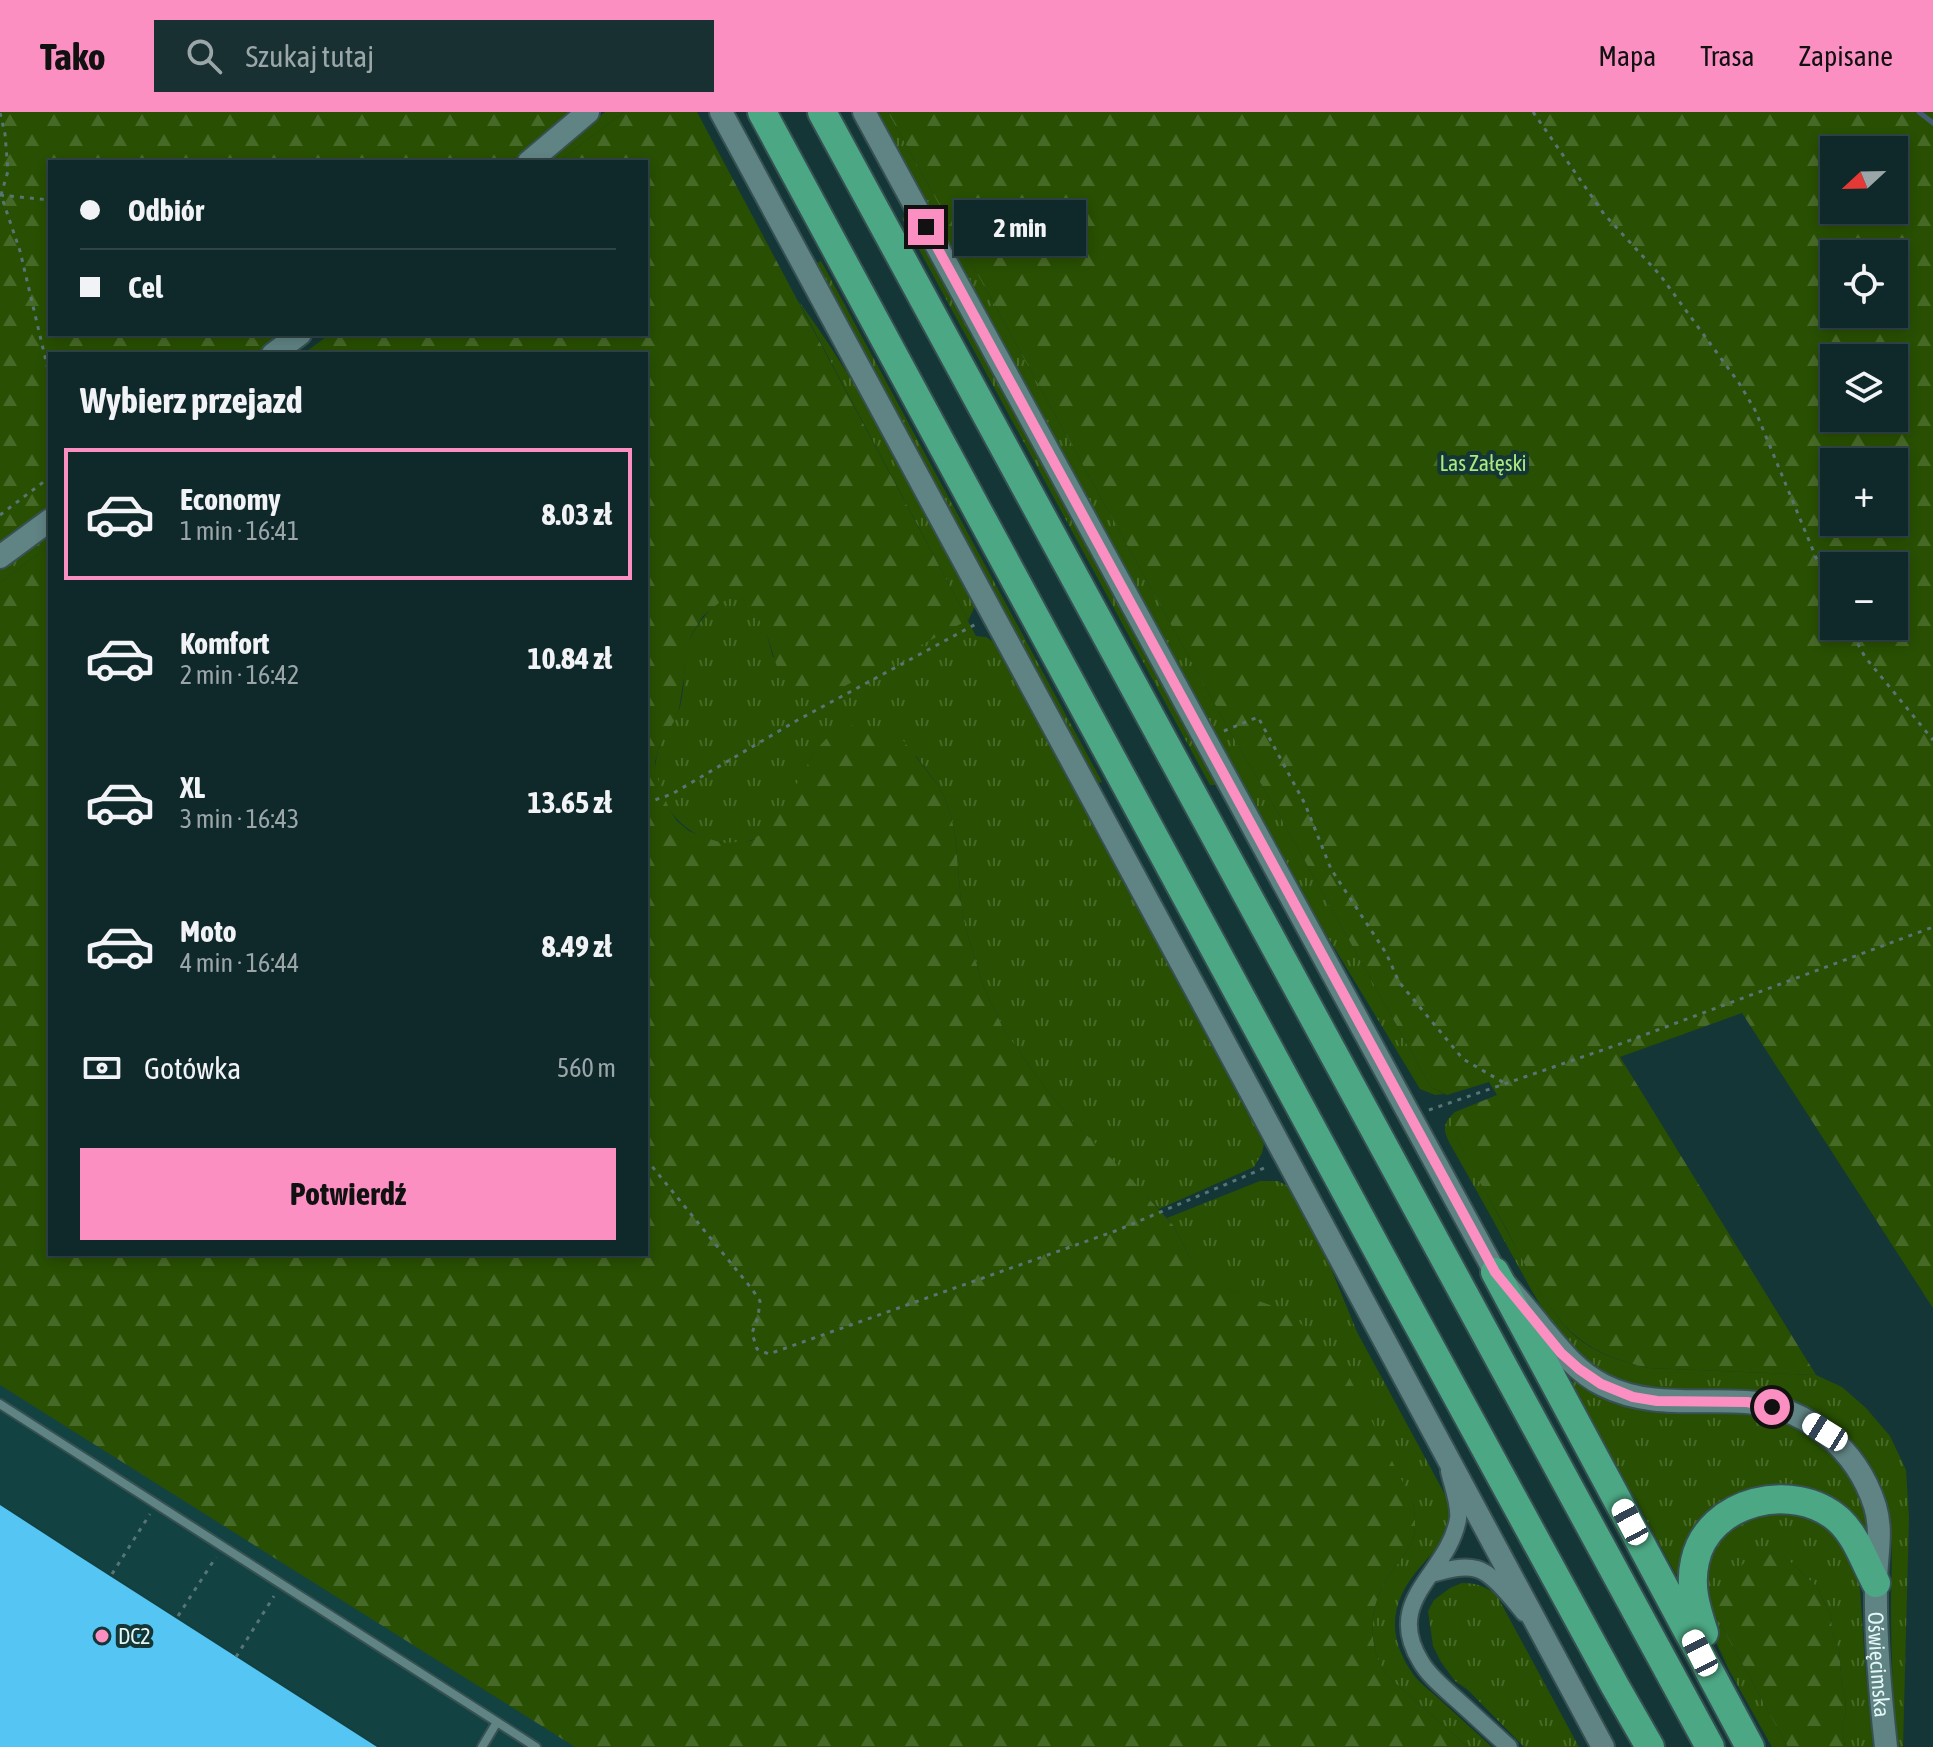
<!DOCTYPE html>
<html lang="pl">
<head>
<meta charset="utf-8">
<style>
	body { margin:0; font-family:"Asap Condensed",sans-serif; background:#183031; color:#f1f3f6; height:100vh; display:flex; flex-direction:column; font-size:30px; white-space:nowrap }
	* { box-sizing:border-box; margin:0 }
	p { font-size:26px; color:#9ba6a8 }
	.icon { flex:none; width:44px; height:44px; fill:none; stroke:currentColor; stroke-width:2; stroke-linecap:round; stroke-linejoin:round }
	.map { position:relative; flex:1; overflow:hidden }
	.details { position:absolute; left:48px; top:240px; width:600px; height:904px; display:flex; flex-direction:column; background:#0f2829; border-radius:0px; box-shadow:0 4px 12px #0003,0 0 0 2px #2f4446 }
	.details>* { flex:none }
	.guide { position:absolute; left:48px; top:48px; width:600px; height:176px; border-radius:0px; box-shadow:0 4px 12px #0003,0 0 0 2px #2f4446; display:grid; align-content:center; height:176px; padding:0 32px; background:#0f2829 }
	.needle { width:52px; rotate:248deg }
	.controls { position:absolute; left:1820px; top:24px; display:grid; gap:16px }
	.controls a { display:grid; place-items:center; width:88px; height:88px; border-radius:0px; background:#0f2829; box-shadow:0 4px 12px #0003,0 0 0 2px #2f4446; font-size:40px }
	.end { position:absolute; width:36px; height:36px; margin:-18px; border:10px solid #fc8fc2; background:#111; box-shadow:0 0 0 4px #111 }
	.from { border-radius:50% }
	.bubble { position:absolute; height:56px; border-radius:0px; background:#0f2829; box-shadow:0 4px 12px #0003,0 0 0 2px #2f4446; font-size:26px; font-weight:700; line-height:56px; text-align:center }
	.car { position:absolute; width:24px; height:48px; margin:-24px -12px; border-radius:10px; box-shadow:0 0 6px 2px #0007; background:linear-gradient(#fff 24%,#345 0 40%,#fff 0 76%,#345 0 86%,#fff 0) }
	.guide b { display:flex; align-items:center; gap:28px; height:76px; font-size:30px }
	.guide b+b { border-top:2px solid #2f4446 }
	.guide i { width:20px; height:20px; background:#f1f3f6 }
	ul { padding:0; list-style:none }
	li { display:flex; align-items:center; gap:24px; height:132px; margin:0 16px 12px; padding:0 16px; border:4px solid transparent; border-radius:0px }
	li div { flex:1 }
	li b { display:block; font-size:30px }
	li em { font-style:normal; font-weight:700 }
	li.on { border-color:#fc8fc2 }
	li>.icon { width:72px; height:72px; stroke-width:1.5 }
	h2 { padding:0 32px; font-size:36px; line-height:96px }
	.pay { display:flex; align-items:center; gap:20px; height:88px; padding:0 32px; font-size:30px }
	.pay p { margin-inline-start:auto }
	.button { display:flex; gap:16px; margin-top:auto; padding:16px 32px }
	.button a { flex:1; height:92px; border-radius:0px; background:#fc8fc2; color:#111; font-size:32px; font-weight:700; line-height:92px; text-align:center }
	header { display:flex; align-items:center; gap:48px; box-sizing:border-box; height:112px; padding:0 40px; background:#fc8fc2; color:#111 }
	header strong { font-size:38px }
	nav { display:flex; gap:44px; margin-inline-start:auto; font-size:28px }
	.search { width:560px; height:72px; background:#183031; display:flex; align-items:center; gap:20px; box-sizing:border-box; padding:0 28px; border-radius:0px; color:#9ba6a8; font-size:30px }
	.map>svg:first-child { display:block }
	.built { fill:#134243 }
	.grass { fill:url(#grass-tufts) }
	.forest { fill:url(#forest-firs); fill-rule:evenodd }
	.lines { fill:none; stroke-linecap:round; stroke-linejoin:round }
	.stream { stroke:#455a71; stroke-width:5 }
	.building { fill:#54c6f3; filter:url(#shadow) }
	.lane-casing { stroke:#375152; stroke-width:12 }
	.street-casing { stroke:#375152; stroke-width:20 }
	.secondary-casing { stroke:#375152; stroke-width:26 }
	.highway-casing { stroke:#375152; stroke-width:32 }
	.path { stroke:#577575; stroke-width:3; stroke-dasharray:4 6; stroke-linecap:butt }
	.lane { stroke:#608383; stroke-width:8 }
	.street { stroke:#608383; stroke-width:16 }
	.secondary { stroke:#608383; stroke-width:22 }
	.highway { stroke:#4ca884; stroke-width:28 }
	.route { stroke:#fc8fc2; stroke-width:10 }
	.poi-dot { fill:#fc8fc2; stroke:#143637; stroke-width:3 }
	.labels { text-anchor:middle; stroke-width:8; stroke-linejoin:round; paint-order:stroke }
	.park-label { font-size:22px; fill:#a9e981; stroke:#143637 }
	.poi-label { font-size:22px; fill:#e4f7f7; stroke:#143637; text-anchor:start }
	.street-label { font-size:22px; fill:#e4f7f7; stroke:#143637 }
</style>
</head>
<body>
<header>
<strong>Tako</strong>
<div class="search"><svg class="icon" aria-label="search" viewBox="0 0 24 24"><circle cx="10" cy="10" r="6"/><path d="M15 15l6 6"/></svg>Szukaj tutaj</div>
<nav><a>Mapa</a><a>Trasa</a><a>Zapisane</a></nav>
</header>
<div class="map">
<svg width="1933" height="1635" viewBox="0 0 1933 1635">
	<defs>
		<pattern id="grass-tufts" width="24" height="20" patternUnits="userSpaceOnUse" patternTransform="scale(2)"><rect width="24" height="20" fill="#284f02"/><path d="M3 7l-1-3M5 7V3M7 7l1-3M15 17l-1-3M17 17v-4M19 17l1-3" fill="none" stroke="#476928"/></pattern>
		<pattern id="forest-firs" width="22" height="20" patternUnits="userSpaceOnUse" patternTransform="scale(2)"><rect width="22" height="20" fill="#284f02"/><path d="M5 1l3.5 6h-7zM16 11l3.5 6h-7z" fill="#476928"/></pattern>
		<filter id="shadow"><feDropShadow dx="7" dy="7" stdDeviation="2" flood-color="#0009"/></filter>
	</defs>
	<rect width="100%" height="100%" fill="#143637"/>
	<!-- built -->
	<path class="built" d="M0 1272 576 1635H0Z"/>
	<!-- grass -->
	<path class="grass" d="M605 0H624L558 50H546Z
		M874 0H888L1233 625 1272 690 1431 975 1444 982 1435 983 1420 977 1315 804 1236 667Z
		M909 104 1193 631 1217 673H1210L902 106Z
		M821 149 1102 670 1096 672 815 152Z
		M798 188C867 282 919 387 974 490V496L968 509 976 524 986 525 997 532 1264 1032 1262 1041 1254 1055 1159 1097 1074 1011 1043 973 1004 918 984 876 965 814 961 790 955 722 950 700 940 676 916 644 816 638C802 663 778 713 754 727 746 731 733 732 724 731 681 726 646 682 658 638 662 623 676 611 680 595 682 585 684 575 684 565 685 557 683 548 685 541 690 519 721 471 747 490 763 502 768 527 773 545L856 566 968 508Z
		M50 421V433L0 471V458Z
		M1455 1000C1451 1014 1454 1020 1460 1033 1479 1068 1498 1103 1517 1137 1533 1167 1550 1202 1576 1225 1597 1242 1623 1250 1649 1256L1816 1263 1842 1275 1866 1296 1890 1324 1906 1358 1909 1405 1903 1635H1897C1893 1588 1891 1542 1891 1496 1891 1460 1895 1422 1885 1387 1870 1330 1811 1283 1752 1280 1702 1278 1634 1283 1593 1253 1554 1225 1534 1182 1511 1141 1491 1104 1470 1067 1449 1030 1442 1016 1444 1010 1455 1000Z
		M1260 1069H1278L1292 1076 1314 1115 1357 1220 1448 1388C1453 1420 1442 1430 1422 1453 1392 1486 1385 1520 1411 1559 1417 1569 1428 1577 1437 1585 1455 1601 1473 1618 1492 1635H1468C1449 1619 1431 1602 1412 1586 1402 1577 1389 1567 1382 1555 1366 1526 1371 1488 1390 1462 1412 1432 1419 1430 1413 1390L1261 1191 1231 1179 1210 1163 1189 1144 1173 1113 1167 1106Z
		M1575 1267 1635 1295 1651 1298 1732 1299 1787 1309 1828 1334 1852 1367 1865 1395 1868 1405V1423L1775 1374 1679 1464H1677L1571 1270Z
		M1790 1397 1827 1411 1856 1451 1860 1477 1865 1552 1873 1635H1845L1842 1615 1846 1600 1845 1583 1842 1574 1839 1538 1832 1519 1831 1503 1817 1475 1785 1445 1771 1441 1717 1506 1788 1635H1772L1729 1558 1707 1511V1447L1730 1414 1748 1403Z
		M1462 1471C1476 1471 1484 1474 1496 1482L1579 1635H1524L1468 1578 1455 1569 1441 1550 1433 1534 1428 1499 1434 1488 1450 1476Z"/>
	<!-- forest -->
	<path class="forest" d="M0 0H573L514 50H50V222H285L258 242H50V396L0 433Z
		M624 0H697L968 508 845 574 828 580 810 579 800 577 787 568 777 555 768 526 754 497 744 488 733 486 719 491 703 504 692 522 685 541 684 565 678 603 659 634 655 650 658 667 669 697 677 709 689 719 704 725 722 731 751 729 763 720 785 692 816 638 827 626 839 617 854 613 872 615 885 619 902 627 940 676 950 700 955 722 961 790 965 814 984 876 1004 918 1043 973 1074 1011 1117 1052 1173 1113 1189 1144 1231 1179 1278 1196 1295 1206 1345 1257 1413 1390C1419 1430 1412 1432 1390 1462 1371 1488 1366 1526 1382 1555 1389 1567 1402 1577 1412 1586 1431 1602 1449 1619 1468 1635H575L0 1273V471L50 433V1142H646V242H303L330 222H646V50H558Z
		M888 0H1933V1196L1742 901 1620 945 1816 1263 1649 1256C1623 1250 1598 1242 1577 1225 1546 1200 1525 1152 1507 1118 1489 1086 1470 1054 1454 1021L1452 1009 1455 1000 1497 983 1489 970 1447 983 1431 975 1272 690 1233 625ZM1834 38H1894V98H1834ZM1834 142H1894V202H1834ZM1834 246H1894V306H1834ZM1834 350H1894V410H1834ZM1834 454H1894V514H1834Z
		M1771 1441 1784 1444 1817 1475 1831 1503 1832 1519 1839 1538 1842 1574 1845 1583 1846 1600 1842 1615 1845 1635H1788L1717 1506C1720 1477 1738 1443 1771 1441Z"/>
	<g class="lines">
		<!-- stream -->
		<path class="stream" d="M1919 0 1933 11"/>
	</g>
	<!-- building -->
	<path class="building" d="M0 1393 77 1443 377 1635H0Z"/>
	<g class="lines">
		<defs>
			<path id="lane" d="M0 1292 536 1635
				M482 1635 497 1610"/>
			<path id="street" d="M1449 1359C1452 1373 1460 1393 1458 1407 1448 1463 1382 1487 1421 1550 1429 1564 1443 1575 1455 1586 1473 1602 1491 1619 1509 1635
				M1432 1462C1446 1458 1462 1453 1477 1457 1493 1461 1513 1488 1524 1501"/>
			<g id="secondary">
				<path d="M721 0 1216 915 1603 1635"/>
				<path id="s1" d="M864 0 1495 1160C1511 1179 1527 1197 1542 1216 1560 1238 1577 1260 1603 1273 1648 1296 1698 1287 1746 1290 1806 1294 1857 1337 1875 1394 1883 1420 1876 1445 1876 1472 1875 1526 1880 1581 1886 1635"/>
				<path d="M529 50 588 0"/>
				<path d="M273 242 300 222"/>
				<path d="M0 445 50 408"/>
			</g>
			<path id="highway" d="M762 0 1397 1174 1615 1574 1650 1635
				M822 0 1710 1635
				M1495 1160 1750 1635
				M1704 1521C1696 1496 1689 1475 1695 1449 1708 1388 1794 1368 1839 1408 1857 1425 1864 1449 1876 1471"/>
		</defs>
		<!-- lane casing -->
		<use href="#lane" class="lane-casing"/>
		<!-- street casing -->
		<use href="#street" class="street-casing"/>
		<!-- secondary casing -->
		<use href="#secondary" class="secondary-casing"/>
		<!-- highway casing -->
		<use href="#highway" class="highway-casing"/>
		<!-- path -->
		<path class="path" d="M1533 0 1604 102 1660 163 1739 271 1755 298 1834 489
			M0 1 5 22 8 59 1 83 20 139 50 266
			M0 83 50 88
			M0 403 50 365
			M1848 514 1865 545 1933 628
			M1224 619 1258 605 1305 692 1331 757 1386 841 1399 870 1463 947 1506 972
			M646 691 672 682 796 609 976 512
			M1429 998 1620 932 1933 815
			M646 1047 752 1177 760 1189 758 1205 752 1221 757 1237 769 1242 1118 1118 1269 1054
			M112 1462 150 1402
			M178 1504 216 1445
			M236 1545 274 1484"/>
		<!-- lane -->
		<use href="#lane" class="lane"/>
		<!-- street -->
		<use href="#street" class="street"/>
		<!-- secondary -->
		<use href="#secondary" class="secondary"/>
		<!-- highway -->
		<use href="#highway" class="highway"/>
	</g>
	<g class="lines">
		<!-- route -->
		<path class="route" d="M926 115 1495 1160 1561 1241 1579 1257 1601 1272 1633 1285 1657 1289 1747 1290 1772 1295"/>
	</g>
	<!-- markers -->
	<circle class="poi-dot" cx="102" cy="1524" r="8"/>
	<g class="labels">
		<!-- park labels -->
		<g class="park-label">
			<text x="1483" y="359">Las Załęski</text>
		</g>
		<!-- poi labels -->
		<g class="poi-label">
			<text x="118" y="1532">DC2</text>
		</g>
		<!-- street labels -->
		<g class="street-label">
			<text dy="8" stroke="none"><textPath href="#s1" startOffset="1958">Oświęcimska</textPath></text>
		</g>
	</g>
</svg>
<div class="controls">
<a><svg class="needle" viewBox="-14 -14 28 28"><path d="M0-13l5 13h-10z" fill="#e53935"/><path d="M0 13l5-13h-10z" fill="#9ba6a8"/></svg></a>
<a><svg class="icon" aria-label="locate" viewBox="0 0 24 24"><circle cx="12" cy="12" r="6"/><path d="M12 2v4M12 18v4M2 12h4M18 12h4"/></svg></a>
<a><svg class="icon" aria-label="layers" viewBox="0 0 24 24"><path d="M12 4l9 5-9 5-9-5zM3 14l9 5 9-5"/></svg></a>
<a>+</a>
<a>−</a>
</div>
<i class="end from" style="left:1772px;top:1295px"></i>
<i class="end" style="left:926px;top:115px"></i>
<div class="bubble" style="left:954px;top:88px;width:132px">2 min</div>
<i class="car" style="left:1825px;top:1320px;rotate:302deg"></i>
<i class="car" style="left:1630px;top:1410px;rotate:332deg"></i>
<i class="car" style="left:1700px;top:1541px;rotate:333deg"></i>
<div class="guide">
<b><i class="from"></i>Odbiór</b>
<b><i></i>Cel</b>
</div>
<section class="details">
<h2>Wybierz przejazd</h2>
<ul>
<li class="on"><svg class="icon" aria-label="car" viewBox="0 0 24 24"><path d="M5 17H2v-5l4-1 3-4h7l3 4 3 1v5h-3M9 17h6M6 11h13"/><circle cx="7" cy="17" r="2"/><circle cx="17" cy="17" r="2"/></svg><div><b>Economy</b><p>1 min · 16:41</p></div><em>8.03 zł</em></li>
<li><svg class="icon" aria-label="car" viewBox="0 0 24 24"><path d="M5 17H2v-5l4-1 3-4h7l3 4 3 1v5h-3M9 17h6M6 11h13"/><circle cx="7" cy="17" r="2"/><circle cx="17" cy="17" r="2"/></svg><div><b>Komfort</b><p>2 min · 16:42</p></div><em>10.84 zł</em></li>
<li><svg class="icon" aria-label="car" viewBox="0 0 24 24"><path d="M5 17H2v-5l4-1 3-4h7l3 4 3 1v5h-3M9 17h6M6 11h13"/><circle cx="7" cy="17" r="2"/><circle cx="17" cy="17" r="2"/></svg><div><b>XL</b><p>3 min · 16:43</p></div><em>13.65 zł</em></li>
<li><svg class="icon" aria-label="car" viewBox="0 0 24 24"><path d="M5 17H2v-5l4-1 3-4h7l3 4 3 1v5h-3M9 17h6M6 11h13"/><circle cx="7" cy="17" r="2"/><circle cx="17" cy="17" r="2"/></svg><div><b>Moto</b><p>4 min · 16:44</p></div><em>8.49 zł</em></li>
</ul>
<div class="pay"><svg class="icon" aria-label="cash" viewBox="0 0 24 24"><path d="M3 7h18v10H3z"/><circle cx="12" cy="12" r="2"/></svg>Gotówka<p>560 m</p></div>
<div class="button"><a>Potwierdź</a></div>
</section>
</div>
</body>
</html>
